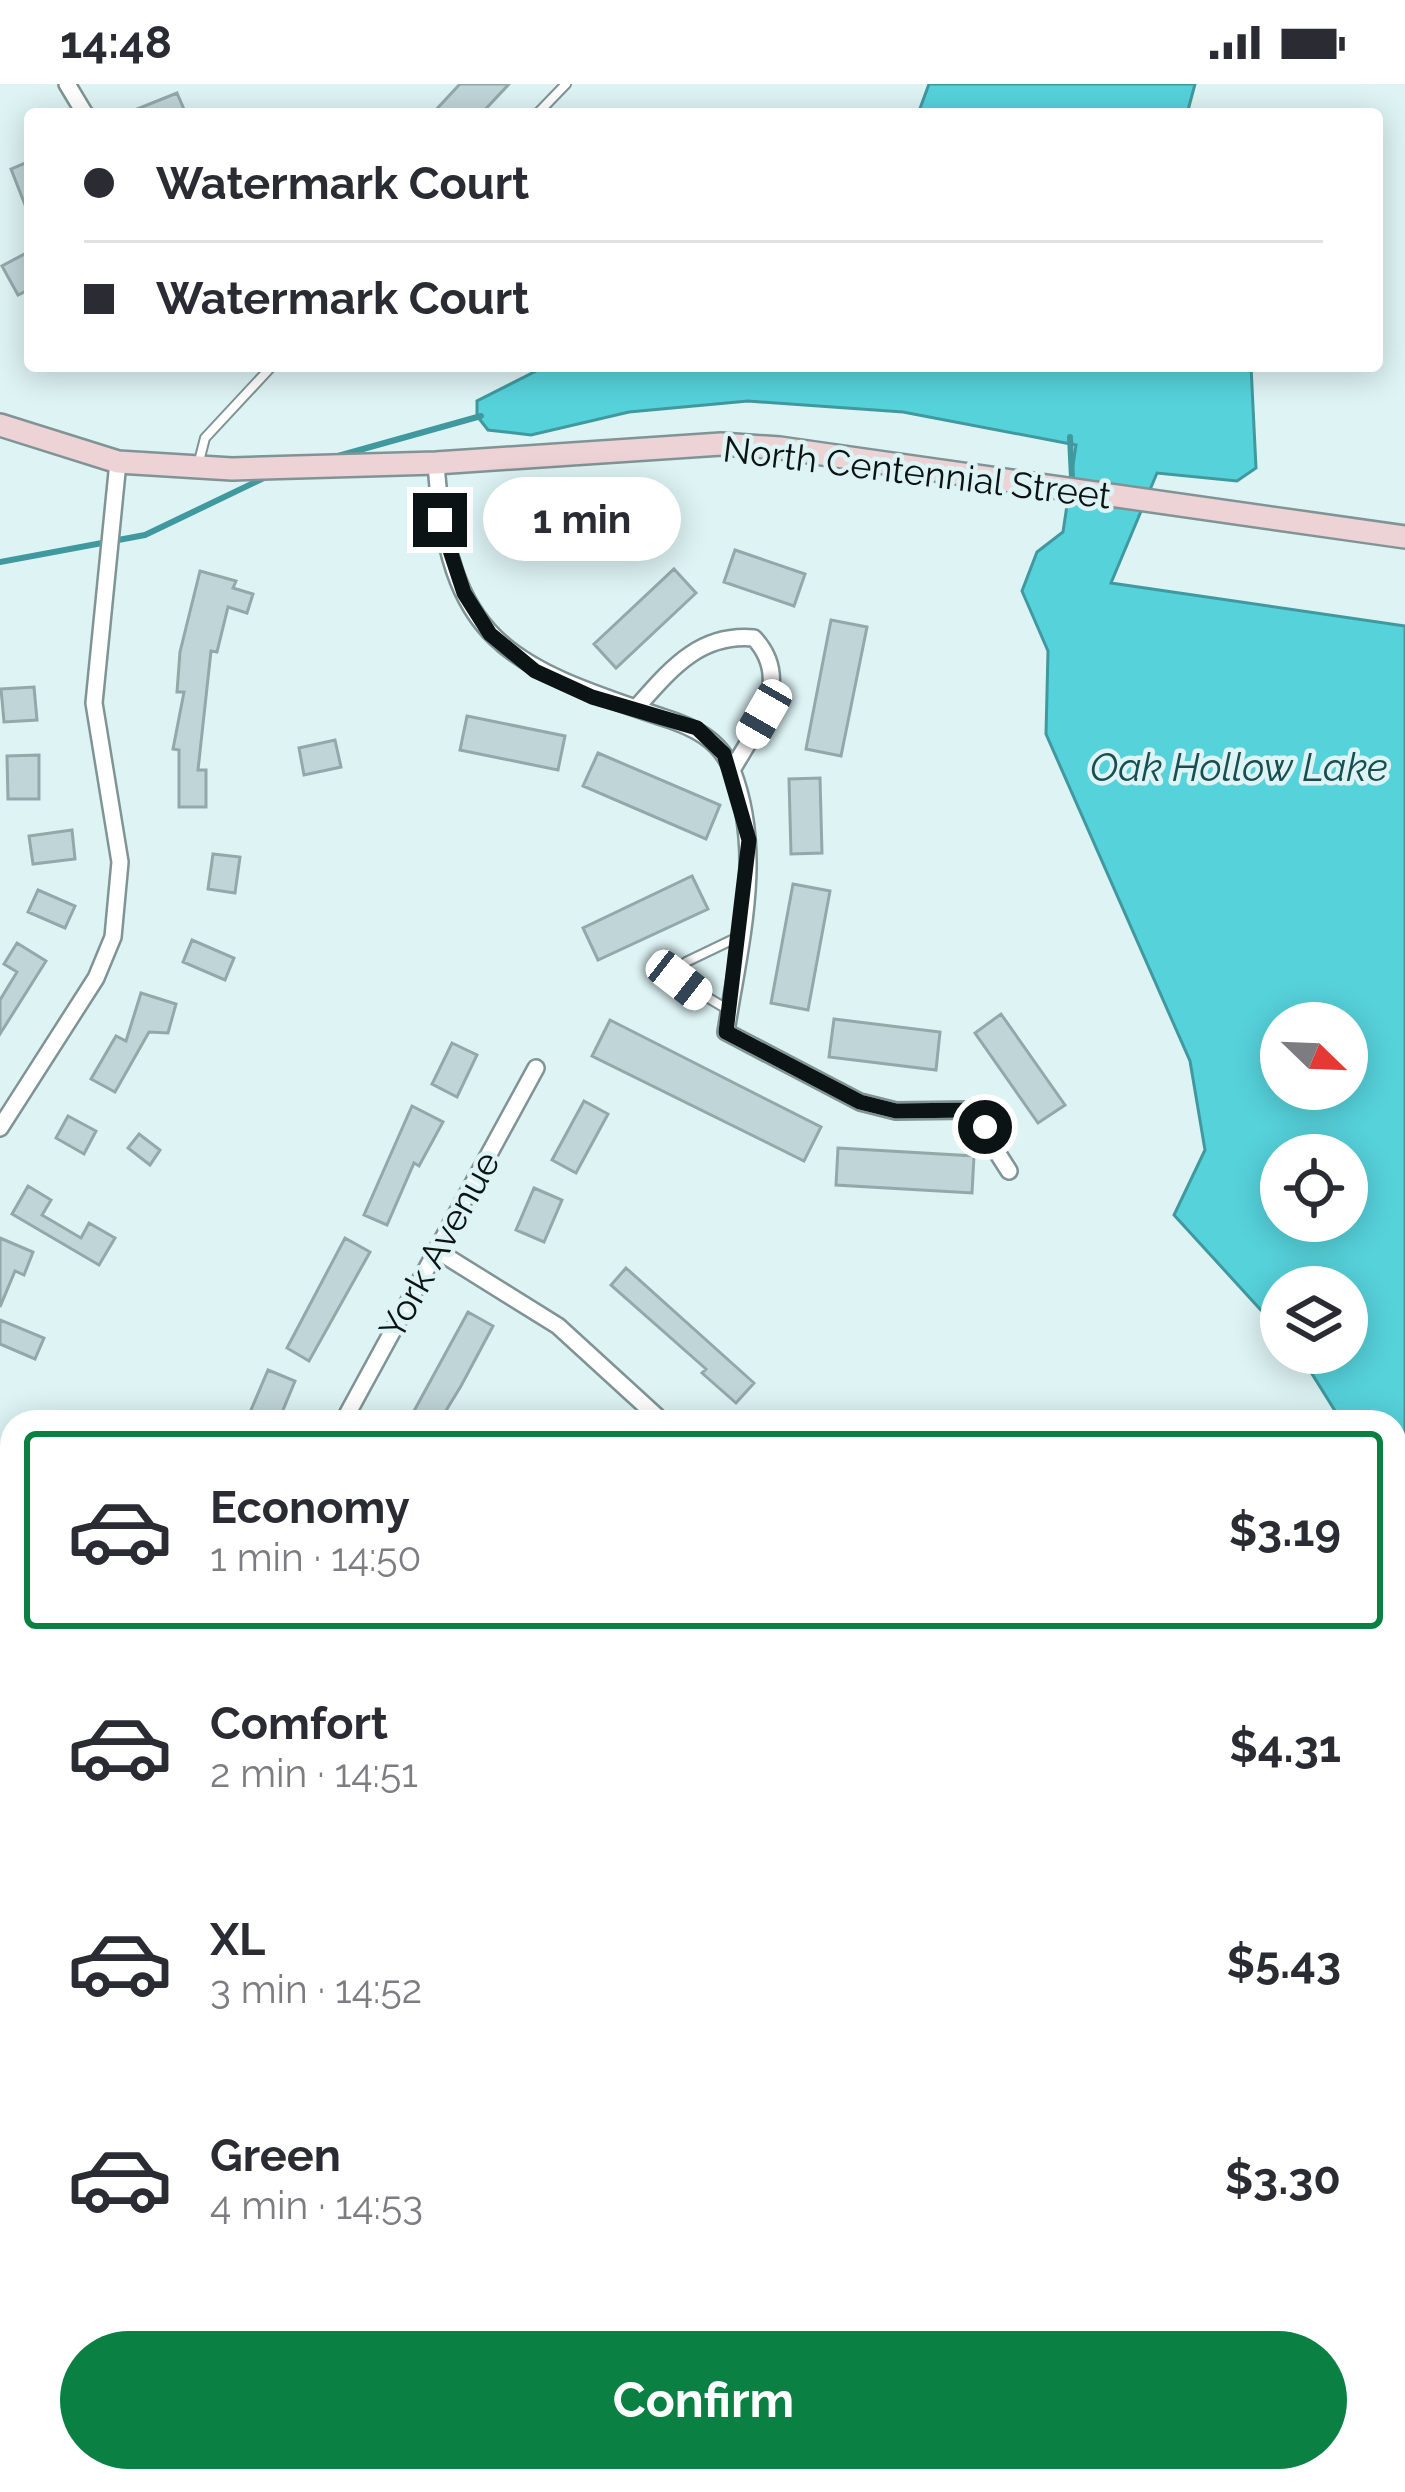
<!DOCTYPE html>
<html lang="en">
<head>
<meta charset="utf-8">
<style>
	body { margin:0; font-family:Raleway,sans-serif; background:#f7f7f7; color:#2b2b33; height:100vh; display:flex; flex-direction:column; font-size:45px; white-space:nowrap }
	* { box-sizing:border-box; margin:0 }
	p { font-size:39px; color:#7c7c81 }
	.icon { flex:none; width:66px; height:66px; fill:none; stroke:currentColor; stroke-width:2; stroke-linecap:round; stroke-linejoin:round }
	.map { position:relative; flex:1; overflow:hidden }
	.details { position:absolute; left:0px; top:1326px; width:1407px; height:1083px; display:flex; flex-direction:column; background:#fff; border-radius:36px 36px 0 0; box-shadow:0 6px 30px #0003 }
	.details>* { flex:none }
	.guide { position:absolute; left:24px; top:24px; width:1359px; height:264px; border-radius:12px; box-shadow:0 6px 30px #0003; display:grid; align-content:center; height:264px; padding:0 60px; background:#fff }
	.needle { width:78px; rotate:113deg }
	.tools { position:absolute; left:1260px; top:918px; display:grid; gap:24px }
	.tools a { display:grid; place-items:center; width:108px; height:108px; border-radius:50%; background:#fff; box-shadow:0 6px 30px #0003; font-size:60px }
	.end { position:absolute; width:54px; height:54px; margin:-27px; border:15px solid #0c1314; background:#fff; box-shadow:0 0 0 6px #fff }
	.from { border-radius:50% }
	.bubble { position:absolute; height:84px; border-radius:42px; background:#fff; box-shadow:0 6px 30px #0003; font-size:39px; font-weight:700; line-height:84px; text-align:center }
	.car { position:absolute; width:36px; height:72px; margin:-36px -18px; border-radius:15px; box-shadow:0 0 9px 3px #0007; background:linear-gradient(#fff 24%,#345 0 40%,#fff 0 76%,#345 0 86%,#fff 0) }
	.guide b { display:flex; align-items:center; gap:42px; height:114px; font-size:45px }
	.guide b+b { border-top:3px solid #e1e1e2 }
	.guide i { width:30px; height:30px; background:#2b2b33 }
	ul { padding:21px 0 0; list-style:none }
	li { display:flex; align-items:center; gap:36px; height:198px; margin:0 24px 18px; padding:0 36px; border:6px solid transparent; border-radius:12px }
	li div { flex:1 }
	li b { display:block; font-size:45px }
	li em { font-style:normal; font-weight:700 }
	li.selected { border-color:#0b8043 }
	li>.icon { width:108px; height:108px; stroke-width:1.5 }
	.action { display:flex; gap:24px; margin-top:auto; padding:24px 60px }
	.action a { flex:1; height:138px; border-radius:72px; background:#0b8043; color:#fff; font-size:48px; font-weight:700; line-height:138px; text-align:center }
	.status { display:flex; justify-content:space-between; align-items:center; height:84px; padding:0 60px; background:#fff; direction:ltr }
	.status svg { height:33px; fill:currentColor }
	.map>svg:first-child { display:block }
	.water { fill:#56d2db; stroke:#40999f; stroke-width:3; fill-rule:evenodd }
	.lines { fill:none; stroke-linecap:round; stroke-linejoin:round }
	.stream { stroke:#40999f; stroke-width:6 }
	.building { fill:#bfd5d7; stroke:#93a8a9; stroke-width:3 }
	.lane-casing { stroke:#809496; stroke-width:12 }
	.street-casing { stroke:#809496; stroke-width:20 }
	.secondary-casing { stroke:#809496; stroke-width:26 }
	.primary-casing { stroke:#834a54; stroke-width:28 }
	.lane { stroke:#fff; stroke-width:8 }
	.street { stroke:#fff; stroke-width:15 }
	.secondary { stroke:#edd2d6; stroke-width:21 }
	.primary { stroke:#dba4ad; stroke-width:24 }
	.route { stroke:#0c1314; stroke-width:15 }
	.labels { text-anchor:middle; stroke-width:9; stroke-linejoin:round; paint-order:stroke }
	.street-label { font-size:36px; fill:#0c1314; stroke:#ddf3f4 }
	.water-label { font-size:39px; font-style:italic; fill:#174e51; stroke:#ddf3f4 }
</style>
</head>
<body>
<div class="status"><b>14:48</b><svg viewBox="0 0 49 12"><path d="M0 12V9h3v3zM5 12V6h3v6zM10 12V3h3v9zM15 12V0h3v12zM26 1h20v11H26zM47 4h2v5h-2z"/></svg></div>
<div class="map">
<svg width="1405" height="2408" viewBox="0 0 1405 2408">
	<rect width="100%" height="100%" fill="#ddf3f4"/>
	<!-- water -->
	<path class="water" d="M929 0H1195L1187 30H918Z
		M546 282H1251L1256 384 1237 397 1157 389 1111 499 1405 542V1426L1395 1406V1338H1342L1299 1269H1347V1203H1281V1248L1174 1131 1205 1066 1190 977 1046 650 1048 567 1022 507 1037 468 1063 448 1076 361 903 328 748 317 629 328 531 351 488 346 477 332V317ZM1281 939H1347V1005H1281ZM1281 1071H1347V1137H1281Z
		M1405 1699V1802L1395 1800V1707Z"/>
	<g class="lines">
		<!-- stream -->
		<path class="stream" d="M1070 353 1072 394
			M338 372 481 332
			M0 478 145 451 268 392"/>
	</g>
	<!-- building -->
	<path class="building" d="M460 0H509L481 30H432Z
		M177 9 186 30H127V29Z
		M30 77V131H29L11 85Z
		M30 167V205L18 211 2 182Z
		M735 466 805 490 794 522 724 498Z
		M674 485 696 509 616 584 594 560Z
		M200 487 236 497 233 504 253 510 247 529 228 523 217 568 211 567 198 686H206V723H179V666L173 665 184 608H177L180 568Z
		M831 536 867 543 841 672 806 665Z
		M34 603 37 636 4 638 1 605Z
		M467 632 565 652 558 686 460 666Z
		M335 656 341 683 304 691 299 664Z
		M598 669 720 721 706 755 583 702Z
		M39 671V715H8L7 672Z
		M820 694 822 769 791 770 789 695Z
		M72 746 75 775 33 780 29 752Z
		M213 770 240 773 235 809 208 805Z
		M692 792 708 825 598 876 583 844Z
		M793 800 830 807 808 926 771 919Z
		M38 806 75 822 65 844 28 828Z
		M192 856 234 874 225 896 183 878Z
		M17 859 46 877 0 950V916L17 888 4 880Z
		M141 909 176 920 168 949 149 948 115 1008 91 995 116 952 126 957Z
		M1001 930 1065 1021 1038 1039 975 949Z
		M834 935 940 948 936 986 829 973Z
		M610 936 821 1043 804 1077 592 972Z
		M452 959 477 971 457 1013 432 1000Z
		M584 1017 608 1030 576 1089 552 1076Z
		M412 1022 443 1038 419 1082 414 1079 387 1141 364 1131Z
		M68 1032 96 1047 84 1070 56 1054Z
		M139 1050 160 1066 150 1081 128 1064Z
		M838 1064 974 1072 972 1109 836 1101Z
		M28 1102 51 1116 42 1131 81 1154 89 1139 115 1154 99 1181 12 1130Z
		M534 1104 562 1116 544 1158 516 1146Z
		M0 1154 33 1168 24 1191 15 1187 0 1223Z
		M345 1154 370 1168 309 1277 287 1264Z
		M626 1184 754 1299 736 1319 702 1289 706 1285 611 1201Z
		M468 1228 493 1242 461 1302 439 1338H408Z
		M0 1236 44 1254 35 1275 0 1260Z
		M268 1286 295 1297 278 1338 248 1333Z"/>
	<g class="lines">
		<defs>
			<path id="lane" d="M537 30 566 0
				M198 381 205 354 272 282
				M727 925 678 896 686 878 738 853
				M0 2162 12 2151"/>
			<path id="street" d="M67 0 85 30
				M436 379C448 558 507 581 662 633 691 642 720 655 732 686 765 770 739 863 726 948L860 1018 896 1027 970 1026 1009 1087
				M636 624C670 586 699 549 754 554 794 597 756 644 732 686
				M0 1044 96 894 113 853 120 778 94 619 118 378
				M436 1166 558 1242 663 1338
				M343 1338 536 984
				M0 1914 12 1905
				M1395 2045 1405 2040
				M437 2408 450 2397"/>
			<path id="secondary" d="M0 341 118 378 232 385 436 379 721 360 780 364 1405 453"/>
			<path id="primary" d="M0 2058 12 2072
				M0 2116 12 2130
				M228 2397 237 2408
				M283 2397 292 2408"/>
		</defs>
		<!-- lane casing -->
		<use href="#lane" class="lane-casing"/>
		<!-- street casing -->
		<use href="#street" class="street-casing"/>
		<!-- secondary casing -->
		<use href="#secondary" class="secondary-casing"/>
		<!-- primary casing -->
		<use href="#primary" class="primary-casing"/>
		<!-- lane -->
		<use href="#lane" class="lane"/>
		<!-- street -->
		<use href="#street" class="street"/>
		<!-- secondary -->
		<use href="#secondary" class="secondary"/>
		<!-- primary -->
		<use href="#primary" class="primary"/>
	</g>
	<g class="lines">
		<!-- route -->
		<path class="route" d="M440 436 464 509 490 550 535 587 592 613 697 644 724 670 749 756 726 948 860 1018 896 1027 970 1026 985 1043"/>
	</g>
	<g class="labels">
		<!-- street labels -->
		<g class="street-label">
			<text transform="translate(917 388) rotate(7)" y="13">North Centennial Street</text>
			<text transform="translate(439 1161) rotate(-61)" y="13">York Avenue</text>
		</g>
		<!-- water labels -->
		<g class="water-label">
			<text x="1239" y="697">Oak Hollow Lake</text>
		</g>
	</g>
</svg>
<div class="tools">
<a><svg class="needle" viewBox="-14 -14 28 28"><path d="M0-13l5 13h-10z" fill="#e53935"/><path d="M0 13l5-13h-10z" fill="#7c7c81"/></svg></a>
<a><svg class="icon" aria-label="locate" viewBox="0 0 24 24"><circle cx="12" cy="12" r="6"/><path d="M12 2v4M12 18v4M2 12h4M18 12h4"/></svg></a>
<a><svg class="icon" aria-label="layers" viewBox="0 0 24 24"><path d="M12 4l9 5-9 5-9-5zM3 14l9 5 9-5"/></svg></a>
</div>
<i class="end from" style="left:985px;top:1043px"></i>
<i class="end" style="left:440px;top:436px"></i>
<div class="bubble" style="left:483px;top:393px;width:198px">1 min</div>
<i class="car" style="left:764px;top:630px;rotate:210deg"></i>
<i class="car" style="left:679px;top:896px;rotate:128deg"></i>
<div class="guide">
<b><i class="from"></i>Watermark Court</b>
<b><i></i>Watermark Court</b>
</div>
<section class="details">
<ul>
<li class="selected"><svg class="icon" aria-label="car" viewBox="0 0 24 24"><path d="M5 17H2v-5l4-1 3-4h7l3 4 3 1v5h-3M9 17h6M6 11h13"/><circle cx="7" cy="17" r="2"/><circle cx="17" cy="17" r="2"/></svg><div><b>Economy</b><p>1 min · 14:50</p></div><em>$3.19</em></li>
<li><svg class="icon" aria-label="car" viewBox="0 0 24 24"><path d="M5 17H2v-5l4-1 3-4h7l3 4 3 1v5h-3M9 17h6M6 11h13"/><circle cx="7" cy="17" r="2"/><circle cx="17" cy="17" r="2"/></svg><div><b>Comfort</b><p>2 min · 14:51</p></div><em>$4.31</em></li>
<li><svg class="icon" aria-label="car" viewBox="0 0 24 24"><path d="M5 17H2v-5l4-1 3-4h7l3 4 3 1v5h-3M9 17h6M6 11h13"/><circle cx="7" cy="17" r="2"/><circle cx="17" cy="17" r="2"/></svg><div><b>XL</b><p>3 min · 14:52</p></div><em>$5.43</em></li>
<li><svg class="icon" aria-label="car" viewBox="0 0 24 24"><path d="M5 17H2v-5l4-1 3-4h7l3 4 3 1v5h-3M9 17h6M6 11h13"/><circle cx="7" cy="17" r="2"/><circle cx="17" cy="17" r="2"/></svg><div><b>Green</b><p>4 min · 14:53</p></div><em>$3.30</em></li>
</ul>
<div class="action"><a>Confirm</a></div>
</section>
</div>
</body>
</html>
